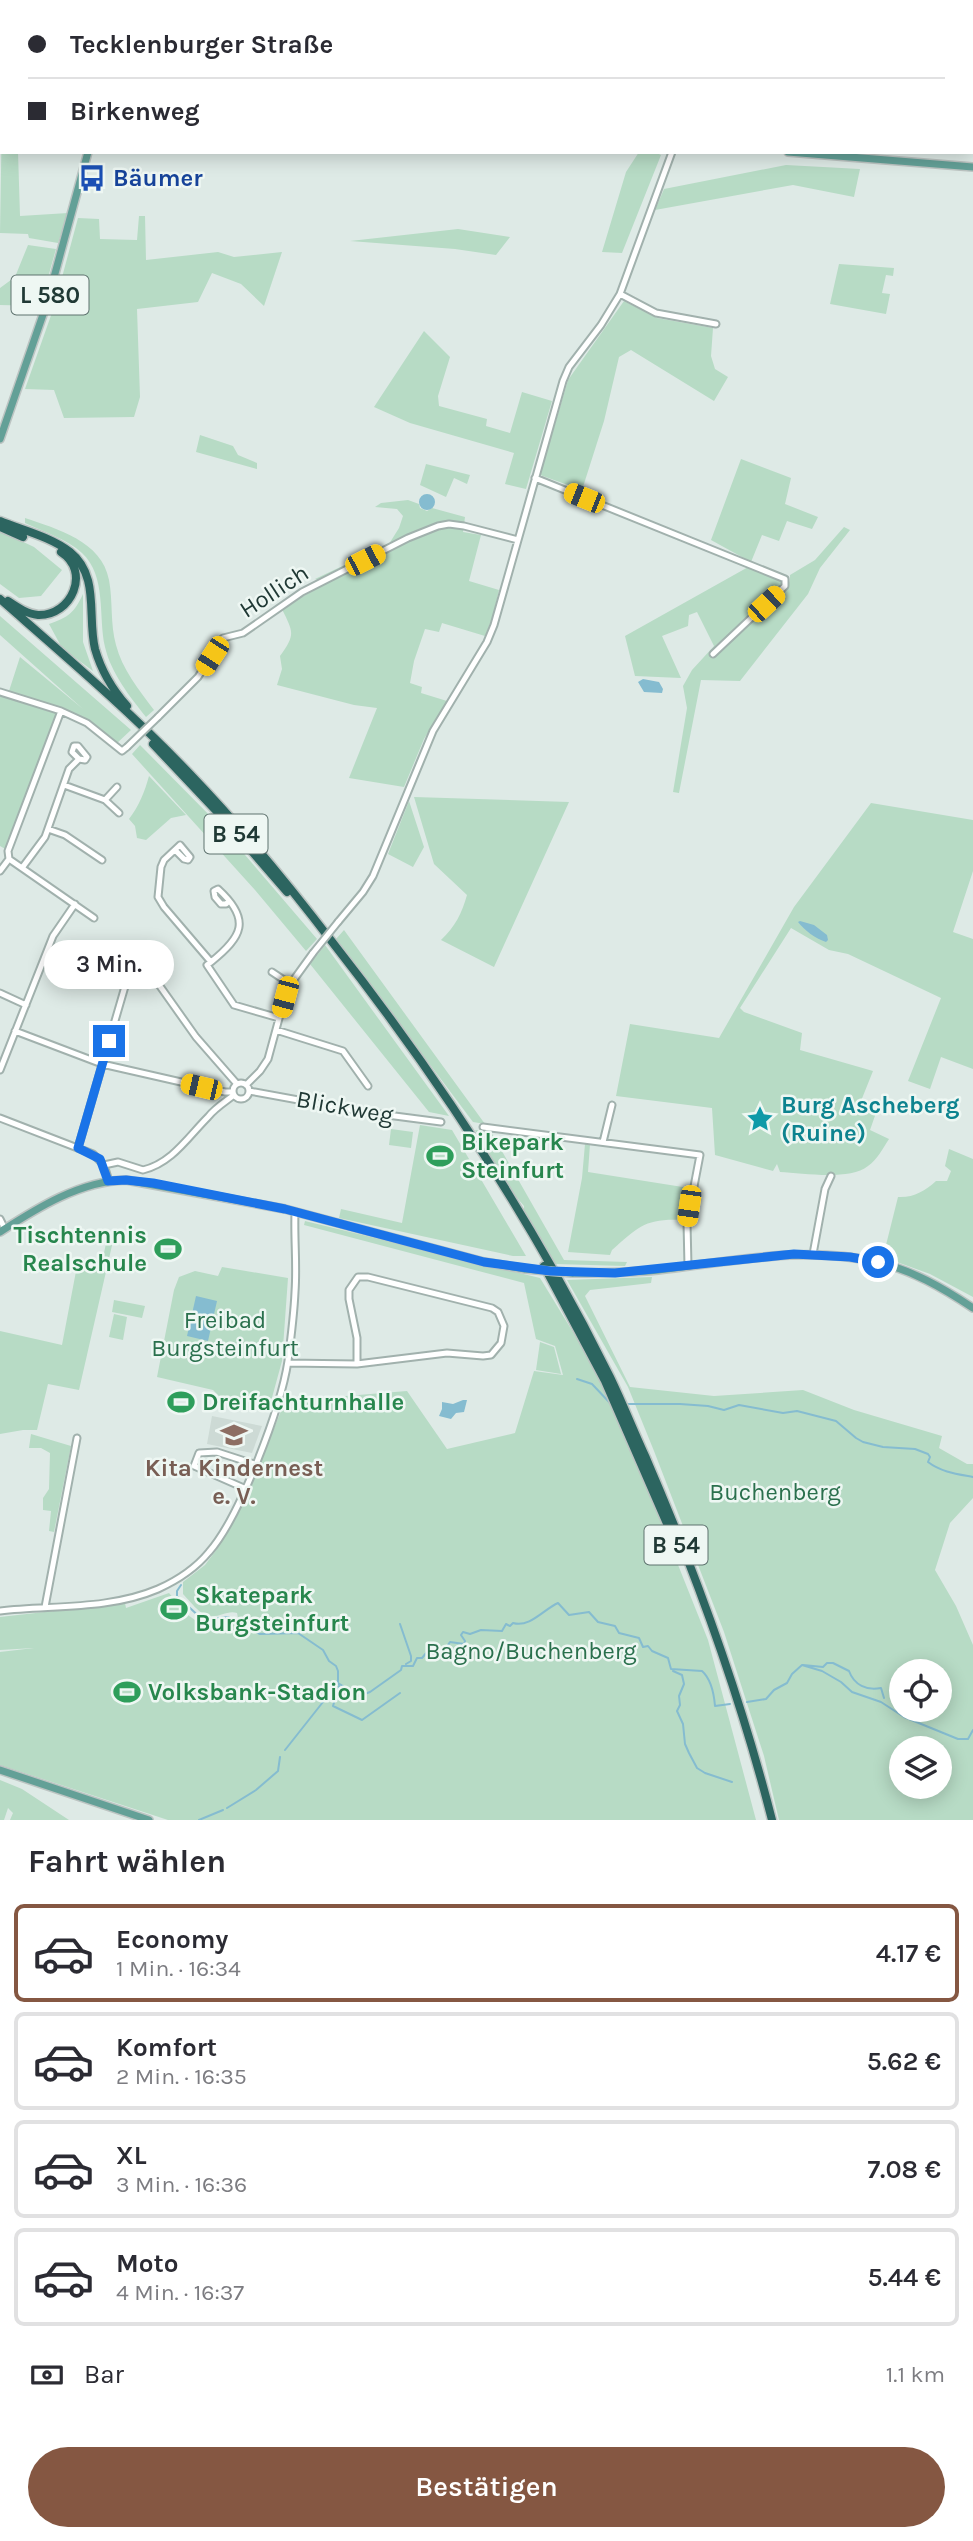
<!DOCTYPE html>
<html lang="de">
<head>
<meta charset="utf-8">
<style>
	body { margin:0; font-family:Karla,sans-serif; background:#f2f2f3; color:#2b2b33; height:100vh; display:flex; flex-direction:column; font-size:26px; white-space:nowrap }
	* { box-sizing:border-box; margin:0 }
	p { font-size:23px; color:#7c7c81 }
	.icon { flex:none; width:38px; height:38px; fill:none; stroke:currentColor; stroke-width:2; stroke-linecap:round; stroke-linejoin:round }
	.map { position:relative; height:1820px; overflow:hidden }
	.panel { display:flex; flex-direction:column; background:#fff; flex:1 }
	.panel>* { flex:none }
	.banner { position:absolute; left:0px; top:0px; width:973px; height:154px; box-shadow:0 4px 18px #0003; display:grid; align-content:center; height:154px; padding:0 28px; background:#fff }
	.controls { position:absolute; left:889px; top:1659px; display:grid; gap:14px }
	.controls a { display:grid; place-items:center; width:63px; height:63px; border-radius:50%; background:#fff; box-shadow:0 4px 18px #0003; font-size:35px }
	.end { position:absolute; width:32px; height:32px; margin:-16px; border:9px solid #1a73e8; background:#fff; box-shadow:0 0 0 4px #fff }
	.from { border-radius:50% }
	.bubble { position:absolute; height:49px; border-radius:24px; background:#fff; box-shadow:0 4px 18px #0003; font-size:23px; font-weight:600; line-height:49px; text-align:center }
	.car { position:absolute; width:21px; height:42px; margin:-21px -10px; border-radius:9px; box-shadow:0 0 5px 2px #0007; background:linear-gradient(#f5c518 24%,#345 0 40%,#f5c518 0 76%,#345 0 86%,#f5c518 0) }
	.banner b { display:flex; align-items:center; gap:24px; height:66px; font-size:26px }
	.banner b+b { border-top:2px solid #e1e1e2 }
	.banner i { width:18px; height:18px; background:#2b2b33 }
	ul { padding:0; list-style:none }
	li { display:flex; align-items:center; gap:21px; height:98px; margin:0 14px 10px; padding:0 14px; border:4px solid #e1e1e2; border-radius:10px }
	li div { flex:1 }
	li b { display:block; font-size:26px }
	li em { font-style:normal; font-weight:600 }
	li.selected { border-color:#855742 }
	li>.icon { width:63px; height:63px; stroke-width:1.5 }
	h2 { padding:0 28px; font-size:32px; line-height:84px }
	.pay { display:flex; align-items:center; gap:18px; height:77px; padding:0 28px; font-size:26px }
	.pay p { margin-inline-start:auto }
	.button { display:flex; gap:14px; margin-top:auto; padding:14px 28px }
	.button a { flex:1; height:80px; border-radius:42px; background:#855742; color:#fff; font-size:28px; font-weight:600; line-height:80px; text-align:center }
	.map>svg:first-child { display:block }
	.built { fill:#cddad5 }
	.green { fill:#b7dbc5; fill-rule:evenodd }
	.water { fill:#85bcd0 }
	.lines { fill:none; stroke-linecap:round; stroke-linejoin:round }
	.stream { stroke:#85bcd0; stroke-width:2 }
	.minor-casing { stroke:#a1b1ad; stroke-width:9 }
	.major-casing { stroke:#bcc4c2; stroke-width:10 }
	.highway-casing { stroke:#bcc4c2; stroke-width:11 }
	.minor { stroke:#fff; stroke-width:5 }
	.major { stroke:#63a097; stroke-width:7 }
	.highway { stroke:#2c6560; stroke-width:8 }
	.minor-bridge-casing { stroke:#a1b1ad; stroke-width:9; stroke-linecap:butt }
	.major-bridge-casing { stroke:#bcc4c2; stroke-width:10; stroke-linecap:butt }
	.minor-bridge { stroke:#fff; stroke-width:5 }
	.major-bridge { stroke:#63a097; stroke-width:7 }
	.route { stroke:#1a73e8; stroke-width:9 }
	.labels { text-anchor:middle; stroke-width:5; stroke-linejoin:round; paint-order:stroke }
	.shield { fill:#eef7f3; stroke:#5e726e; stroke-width:2 }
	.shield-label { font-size:23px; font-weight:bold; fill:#203935 }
	.transit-label { font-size:24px; font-weight:bold; fill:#164399; stroke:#eef7f3; text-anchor:start }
	.street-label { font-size:24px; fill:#203935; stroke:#eef7f3 }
	.culture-label { font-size:24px; font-weight:bold; fill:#0d838f; stroke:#eef7f3; text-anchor:start }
	.leisure-label { font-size:24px; font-weight:bold; fill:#27864d; stroke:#eef7f3; text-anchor:start }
	.park-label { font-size:24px; fill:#2a704d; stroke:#eef7f3 }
	.education-label { font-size:24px; font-weight:bold; fill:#785e54; stroke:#eef7f3 }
</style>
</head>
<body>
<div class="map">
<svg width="973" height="1820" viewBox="0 0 973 1820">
	<rect width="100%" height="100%" fill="#deeae6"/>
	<!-- built -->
	<path class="built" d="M212 1416 262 1426 252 1453 207 1444Z"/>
	<!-- green -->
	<path class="green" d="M0 0H117L2 2 0 64Z
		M192 0H538L190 2Z
		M2 111V152H18L20 216 68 213 58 243 29 238 28 234 0 233Z
		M639 152H655L661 155 622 253 602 252 626 172Z
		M786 165 860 169 854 197 793 185 655 210 664 189Z
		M139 216H145L146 260 218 252 234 257 282 252 264 306 241 284 212 273 198 302 137 309 140 397 134 417 64 418 54 390 25 389 54 307 78 218 99 219 100 239 137 240Z
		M458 229 510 237 496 255 455 249 350 241Z
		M28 245 56 249 40 306 0 305V288L15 277Z
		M839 264 894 268 893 276 886 275 882 293 890 294 886 314 830 304Z
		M624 301 657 318 713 328 711 356 715 369 728 377 714 401 631 350 619 357 604 421 582 490 540 475 568 380Z
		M424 331 450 357 438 396 439 406 487 419 486 426 510 433 522 392 552 401 526 489 505 484 514 453 410 423 374 407Z
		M200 435 233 446 238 455 257 463V469L196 452Z
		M741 459 791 478 785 504 818 517 812 529 787 521 779 541 762 535 751 562 711 540Z
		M426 464 470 475 467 484 454 478 446 497 420 485Z
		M408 500 419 504 420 508 427 511 432 508 465 517 463 532 481 535 469 581 499 590 493 616 485 636 442 623 439 632 425 629 414 661 410 683 422 687 421 693 447 701 424 739 404 787 349 778 377 708 354 705 277 685 282 669 280 656C296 634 293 632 282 609L326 583 315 579 389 544 399 528 403 516 397 509 375 507 381 503Z
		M25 518C57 529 102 541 109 580 113 601 110 624 116 645 122 669 139 690 154 710L146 717C130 697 111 673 105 647 98 617 107 576 82 553 67 539 44 532 25 523Z
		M844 527 850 530 820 568 808 594 740 681 701 680 679 793 673 792 687 708 683 686 692 670 714 646 697 612 689 615 688 626 662 636 681 678 635 676 625 636 750 566 783 580V586L760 608C774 606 791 590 790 575L815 560Z
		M0 531 34 547 62 570 41 596 19 598 0 584Z
		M83 594V642L93 671 62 648 49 624C69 617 74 613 83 594Z
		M0 616 131 730 116 744 84 717 9 691 20 657 83 709 0 635Z
		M0 696 58 714 7 850 0 846Z
		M140 745 221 827 317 939 306 951 255 890 132 754Z
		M149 776 186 815 171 818 146 840 137 838 135 826 129 819C139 806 145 791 149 776Z
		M414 797 569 802 494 967 441 940C455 927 462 913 467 895L434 864Z
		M409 801 424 847 413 867 388 854Z
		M871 803 973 820V871L953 932 973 939V1069L941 1057 930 1089 908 1081 941 998 848 954 829 950 791 928 740 1008 744 1012 802 1033 800 1050 873 1071 861 1101 877 1110 870 1130 889 1139C883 1148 877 1160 868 1166 849 1181 803 1173 780 1172L777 1164 773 1171 715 1155 712 1108 616 1096 630 1024 719 1038 794 907Z
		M344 930 485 1124 473 1122 336 939Z
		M325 945 449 1116 429 1112 310 964Z
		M420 1125 452 1130 526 1256H513L339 1218 341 1209 402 1223Z
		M391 1129 413 1132 411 1148 389 1145Z
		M475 1130 491 1132 564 1260 627 1262 625 1266 555 1264 524 1212V1206L513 1193Z
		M585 1144H590L588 1172 689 1188 684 1220C646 1218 639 1226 612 1250L610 1255 568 1252 582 1178Z
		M949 1149 973 1159V1297L930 1274 883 1257 898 1197C913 1198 925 1191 936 1181H947L951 1171 945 1166Z
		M305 1221 540 1278 590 1360 627 1437 708 1640 756 1820H168L0 1765V1652L34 1648 0 1650V1617L125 1603 126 1608 169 1593 188 1615 199 1623V1628H216L238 1618 237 1613C227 1610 219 1618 209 1616 200 1615 189 1600 183 1594V1582L205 1565 217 1549 246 1498 285 1401 407 1391 447 1449 515 1433 534 1371 563 1375 555 1346 536 1339 524 1283 304 1225Z
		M107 1239 113 1241 79 1390 48 1384 37 1430H23L0 1434V1331L62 1345 77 1266 100 1271Z
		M222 1267 288 1278 282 1361 270 1405 220 1397 213 1390 157 1377 174 1290 179 1277 195 1271 218 1276Z
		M652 1277 651 1283 590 1290 585 1296 630 1387 714 1396 803 1390 854 1410 942 1436 939 1448 967 1464H973V1498L950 1523 935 1570 956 1606 973 1645V1820H779L764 1756 724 1632 654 1451 628 1387 567 1280ZM901 1671H940V1710H901ZM901 1748H940V1787H901Z
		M114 1300 145 1306 142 1318 112 1312Z
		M114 1314 127 1317 123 1340 109 1337Z
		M540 1342 554 1347 561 1374 536 1370Z
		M31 1434 71 1446 54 1532 49 1531 51 1511 43 1510V1498L49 1489 50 1453 41 1448H29Z
		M0 1780 22 1789 69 1820H10L13 1813 8 1808 4 1820H0Z"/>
	<!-- water -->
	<path class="water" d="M419 502a8 8 0 1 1 16 0a8 8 0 1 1-16 0Z
		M643 679 659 682 663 689 662 693 644 692 638 682Z
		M800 921 814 925 827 935 828 940 826 942C816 939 804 930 798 922Z
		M196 1296 217 1301 208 1341 187 1336Z
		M463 1400H467L464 1412 456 1413 451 1419 439 1416 442 1409V1402L453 1404Z"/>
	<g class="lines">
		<!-- stream -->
		<path class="stream" d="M577 1379 592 1384 610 1403
			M627 1404H680L708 1406 724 1410 739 1405 783 1413 797 1411 836 1421 856 1438 863 1442 883 1447 915 1449 928 1454 930 1457 928 1462C941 1472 957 1474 973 1477
			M181 1585 177 1591V1596L203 1620 228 1617 260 1634 298 1633 323 1650 329 1661 336 1666 338 1671V1683L359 1696 370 1692 401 1670 402 1666H413L417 1658H422L427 1652 434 1656 438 1653 441 1655 450 1642 464 1644 465 1641 461 1635 463 1632 470 1634 481 1630 502 1631 506 1624 510 1626 513 1623C530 1628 544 1609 558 1603L569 1615 589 1612 598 1622 615 1626 619 1633 639 1638 643 1647 648 1646 652 1651 668 1658 671 1669 702 1671C711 1679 714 1694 715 1706L730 1704
			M400 1624 411 1656V1661L406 1664
			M803 1665 823 1667 827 1663H833L849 1671C854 1685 867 1691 881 1688L884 1698
			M673 1671 682 1675 684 1684 679 1696 680 1705 677 1711 683 1724 685 1744 689 1753 697 1768 705 1773 732 1782
			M339 1686 333 1706 362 1720 400 1693
			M747 1702 766 1699 774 1690 787 1683 792 1674 802 1665 822 1671 841 1682 852 1692 881 1702 904 1717 958 1739H968L973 1730
			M285 1750 338 1683
			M227 1808 256 1790 278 1771 280 1757
			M199 1820 223 1810"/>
		<defs>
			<path id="minor" d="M543 2V0
				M758 2 759 0
				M971 20 973 19
				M0 66H2
				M620 294 656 313 716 324
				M535 478 785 579V586L713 654
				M0 692 61 711 8 851 9 859
				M61 711 87 723 122 751 127 747
				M158 717 198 677 223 638 243 633 302 592 408 538 438 526 449 524 464 526 518 540
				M64 785 105 800 119 813
				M105 800 117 787
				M48 829 65 835 102 860
				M175 850 184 859 188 860 190 857 180 845 164 860 161 867 158 897 164 907 211 962 207 965 234 1005 279 1018
				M22 868 45 837 69 769 79 759 85 760 87 757 78 746H74L72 752 79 759
				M0 871 9 859 94 918
				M338 922 363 892 373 876 433 731 487 642 494 625 563 381 569 367 601 325 620 294 672 152
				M211 962C242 937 252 920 218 889L214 891 215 897 221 904H226L229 901
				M272 972 290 984
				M0 993 26 1005
				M276 1030 343 1051 368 1086
				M15 1031 102 1064 225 1092H233
				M0 1070 53 936 75 904
				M233 1091a8 8 0 1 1 16 0a8 8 0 1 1-16 0Z
				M246 1085 260 1071 268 1059 287 989 313 953
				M249 1091 364 1112 441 1122
				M0 1118 93 1154 104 1165 109 1181
				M483 1127 700 1155 687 1223 688 1266
				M603 1142 612 1105
				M78 1148 126 983 145 965 196 1037 237 1084
				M104 1165 118 1162 143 1170C172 1163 188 1137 208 1117 215 1108 225 1102 234 1095
				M0 1219 5 1229
				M813 1254 825 1189 831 1176
				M288 1363 357 1364V1338L349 1299V1290L358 1277H368L492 1308 498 1312 504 1326 501 1343 491 1355 483 1356 447 1353 357 1364
				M244 1488 194 1466 199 1453 217 1452 254 1464
				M45 1607 77 1438
				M0 1611C52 1605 109 1610 158 1589 178 1580 195 1569 209 1552 240 1517 281 1407 288 1361 291 1338 294 1315 295 1292 297 1265 294 1239 295 1212"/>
			<path id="major" d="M124 2 125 0
				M788 152 973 167
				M0 439 47 303 88 152
				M0 1232C37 1208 80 1181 126 1180L285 1209 484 1262 525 1269
				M572 1273C601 1273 629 1273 658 1270 731 1262 803 1245 877 1262 912 1270 943 1288 973 1308
				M0 1770 149 1820"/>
			<path id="highway" d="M0 521C22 530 51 537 70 552 100 576 87 616 95 649 101 670 112 689 127 706
				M0 527 23 537
				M0 599C65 656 131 712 190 774 241 827 288 884 333 943 439 1078 534 1223 610 1377 623 1404 634 1432 646 1458 697 1576 740 1695 772 1820
				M8 601C17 607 27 614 38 615 72 616 91 571 61 552
				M153 744 223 818 287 892
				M544 1266 605 1381 675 1542"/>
		</defs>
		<!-- minor casing -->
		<use href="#minor" class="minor-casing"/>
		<!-- major casing -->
		<use href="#major" class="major-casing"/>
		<!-- highway casing -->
		<use href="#highway" class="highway-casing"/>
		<!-- minor -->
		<use href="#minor" class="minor"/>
		<!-- major -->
		<use href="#major" class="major"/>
		<!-- highway -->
		<use href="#highway" class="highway"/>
		<defs>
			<path id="minor-bridge" d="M127 747 158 717
				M313 953 338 922"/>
			<path id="major-bridge" d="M525 1269 572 1273"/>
		</defs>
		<!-- minor-bridge casing -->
		<use href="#minor-bridge" class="minor-bridge-casing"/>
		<!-- major-bridge casing -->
		<use href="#major-bridge" class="major-bridge-casing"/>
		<!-- minor-bridge -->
		<use href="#minor-bridge" class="minor-bridge"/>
		<!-- major-bridge -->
		<use href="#major-bridge" class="major-bridge"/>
	</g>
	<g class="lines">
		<!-- route -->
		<path class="route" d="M109 1041 78 1148 100 1159 108 1181 126 1180 153 1183 285 1209 484 1262 550 1271 615 1273 794 1254 850 1257 878 1262"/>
	</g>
	<!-- icons -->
	<defs>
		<symbol id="bus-bare" viewBox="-9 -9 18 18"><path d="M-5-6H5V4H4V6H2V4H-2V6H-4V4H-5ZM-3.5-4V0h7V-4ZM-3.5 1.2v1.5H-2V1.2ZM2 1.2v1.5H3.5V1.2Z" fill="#1a4fb4" stroke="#eef7f3" stroke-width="2.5" paint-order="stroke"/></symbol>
		<symbol id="sight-bare" viewBox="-9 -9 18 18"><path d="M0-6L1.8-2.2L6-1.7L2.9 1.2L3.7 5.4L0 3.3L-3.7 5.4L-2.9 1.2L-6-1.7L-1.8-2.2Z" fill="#0f9aa8" stroke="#eef7f3" stroke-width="2.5" paint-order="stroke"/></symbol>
		<symbol id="stadium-bare" viewBox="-9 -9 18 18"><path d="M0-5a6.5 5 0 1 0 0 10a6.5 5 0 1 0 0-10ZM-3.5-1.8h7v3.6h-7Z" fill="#2e9e5b" stroke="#eef7f3" stroke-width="2.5" paint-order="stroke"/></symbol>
		<symbol id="school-bare" viewBox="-9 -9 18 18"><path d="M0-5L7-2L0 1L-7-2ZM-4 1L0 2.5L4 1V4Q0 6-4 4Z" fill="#8d6e63" stroke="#eef7f3" stroke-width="2.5" paint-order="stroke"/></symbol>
	</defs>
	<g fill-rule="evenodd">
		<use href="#bus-bare" x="73" y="159" width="38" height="38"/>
		<use href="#sight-bare" x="741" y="1100" width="38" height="38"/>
		<use href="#stadium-bare" x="421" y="1137" width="38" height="38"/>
		<use href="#stadium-bare" x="149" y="1230" width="38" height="38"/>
		<use href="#stadium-bare" x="162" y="1383" width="38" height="38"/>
		<use href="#school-bare" x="215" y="1416" width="38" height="38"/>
		<use href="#stadium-bare" x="155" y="1590" width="38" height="38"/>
		<use href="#stadium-bare" x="108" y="1673" width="38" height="38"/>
	</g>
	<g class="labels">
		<!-- shield labels -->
		<g class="shield">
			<rect x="11.5" y="275.5" width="77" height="39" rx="5"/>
			<rect x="204.5" y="814.5" width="63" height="39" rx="5"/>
			<rect x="644.5" y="1525.5" width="63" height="39" rx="5"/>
		</g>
		<g class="shield-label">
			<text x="50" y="303">L 580</text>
			<text x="236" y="842">B 54</text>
			<text x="676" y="1553">B 54</text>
		</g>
		<!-- transit labels -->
		<g class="transit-label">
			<text x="113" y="186">Bäumer</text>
		</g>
		<!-- street labels -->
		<g class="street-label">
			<text transform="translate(274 591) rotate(-33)" y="8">Hollich</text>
			<text transform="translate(345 1107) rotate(10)" y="8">Blickweg</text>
		</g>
		<!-- culture labels -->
		<g class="culture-label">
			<text x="781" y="1113">Burg Ascheberg<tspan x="781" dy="28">(Ruine)</tspan></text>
		</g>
		<!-- leisure labels -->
		<g class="leisure-label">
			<text x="461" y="1150">Bikepark<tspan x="461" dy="28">Steinfurt</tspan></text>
			<text x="147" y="1243" text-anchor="end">Tischtennis<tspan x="147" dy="28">Realschule</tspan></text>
			<text x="202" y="1410">Dreifachturnhalle</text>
			<text x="195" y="1603">Skatepark<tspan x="195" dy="28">Burgsteinfurt</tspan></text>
			<text x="148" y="1700">Volksbank-Stadion</text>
		</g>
		<!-- park labels -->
		<g class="park-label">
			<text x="225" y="1328">Freibad<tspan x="225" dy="28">Burgsteinfurt</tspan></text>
			<text x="775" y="1500">Buchenberg</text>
			<text x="531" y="1659">Bagno/Buchenberg</text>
		</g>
		<!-- education labels -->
		<g class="education-label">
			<text x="234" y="1476">Kita Kindernest<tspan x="234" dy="28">e. V.</tspan></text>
		</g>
	</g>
</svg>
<div class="controls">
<a><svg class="icon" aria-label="locate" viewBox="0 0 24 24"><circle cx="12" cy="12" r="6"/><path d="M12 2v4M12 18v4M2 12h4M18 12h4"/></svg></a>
<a><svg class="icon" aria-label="layers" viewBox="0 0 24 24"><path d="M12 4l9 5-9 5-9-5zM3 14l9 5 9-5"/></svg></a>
</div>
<i class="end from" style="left:878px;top:1262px"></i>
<i class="end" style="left:109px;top:1041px"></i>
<div class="bubble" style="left:44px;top:940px;width:130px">3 Min.</div>
<i class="car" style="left:584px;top:498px;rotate:292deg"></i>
<i class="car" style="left:365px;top:560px;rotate:63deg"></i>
<i class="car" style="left:766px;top:604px;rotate:47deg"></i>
<i class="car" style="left:212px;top:656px;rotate:213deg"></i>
<i class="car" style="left:285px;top:997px;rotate:195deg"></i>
<i class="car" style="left:201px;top:1087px;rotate:283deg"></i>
<i class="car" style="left:689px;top:1206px;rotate:188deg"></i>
<div class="banner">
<b><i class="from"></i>Tecklenburger Straße</b>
<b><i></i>Birkenweg</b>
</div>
</div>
<section class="panel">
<h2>Fahrt wählen</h2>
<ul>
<li class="selected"><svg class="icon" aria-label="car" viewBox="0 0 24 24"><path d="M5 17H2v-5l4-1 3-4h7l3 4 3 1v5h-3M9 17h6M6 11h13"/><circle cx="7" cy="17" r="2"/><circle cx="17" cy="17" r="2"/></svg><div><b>Economy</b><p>1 Min. · 16:34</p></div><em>4.17 €</em></li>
<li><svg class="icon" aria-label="car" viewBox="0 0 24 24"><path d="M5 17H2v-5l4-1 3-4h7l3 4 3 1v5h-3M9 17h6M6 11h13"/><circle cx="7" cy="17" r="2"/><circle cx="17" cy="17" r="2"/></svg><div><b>Komfort</b><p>2 Min. · 16:35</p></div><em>5.62 €</em></li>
<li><svg class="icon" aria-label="car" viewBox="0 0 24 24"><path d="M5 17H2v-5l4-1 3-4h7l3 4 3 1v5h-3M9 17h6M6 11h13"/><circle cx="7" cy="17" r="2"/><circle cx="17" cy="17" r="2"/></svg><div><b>XL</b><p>3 Min. · 16:36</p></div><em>7.08 €</em></li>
<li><svg class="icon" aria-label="car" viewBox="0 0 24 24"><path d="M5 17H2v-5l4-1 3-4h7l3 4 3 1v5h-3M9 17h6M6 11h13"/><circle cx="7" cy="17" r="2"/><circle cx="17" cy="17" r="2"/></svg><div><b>Moto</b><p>4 Min. · 16:37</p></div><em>5.44 €</em></li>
</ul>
<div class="pay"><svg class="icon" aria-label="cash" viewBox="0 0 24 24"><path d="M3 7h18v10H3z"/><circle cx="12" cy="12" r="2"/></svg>Bar<p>1.1 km</p></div>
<div class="button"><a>Bestätigen</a></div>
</section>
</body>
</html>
